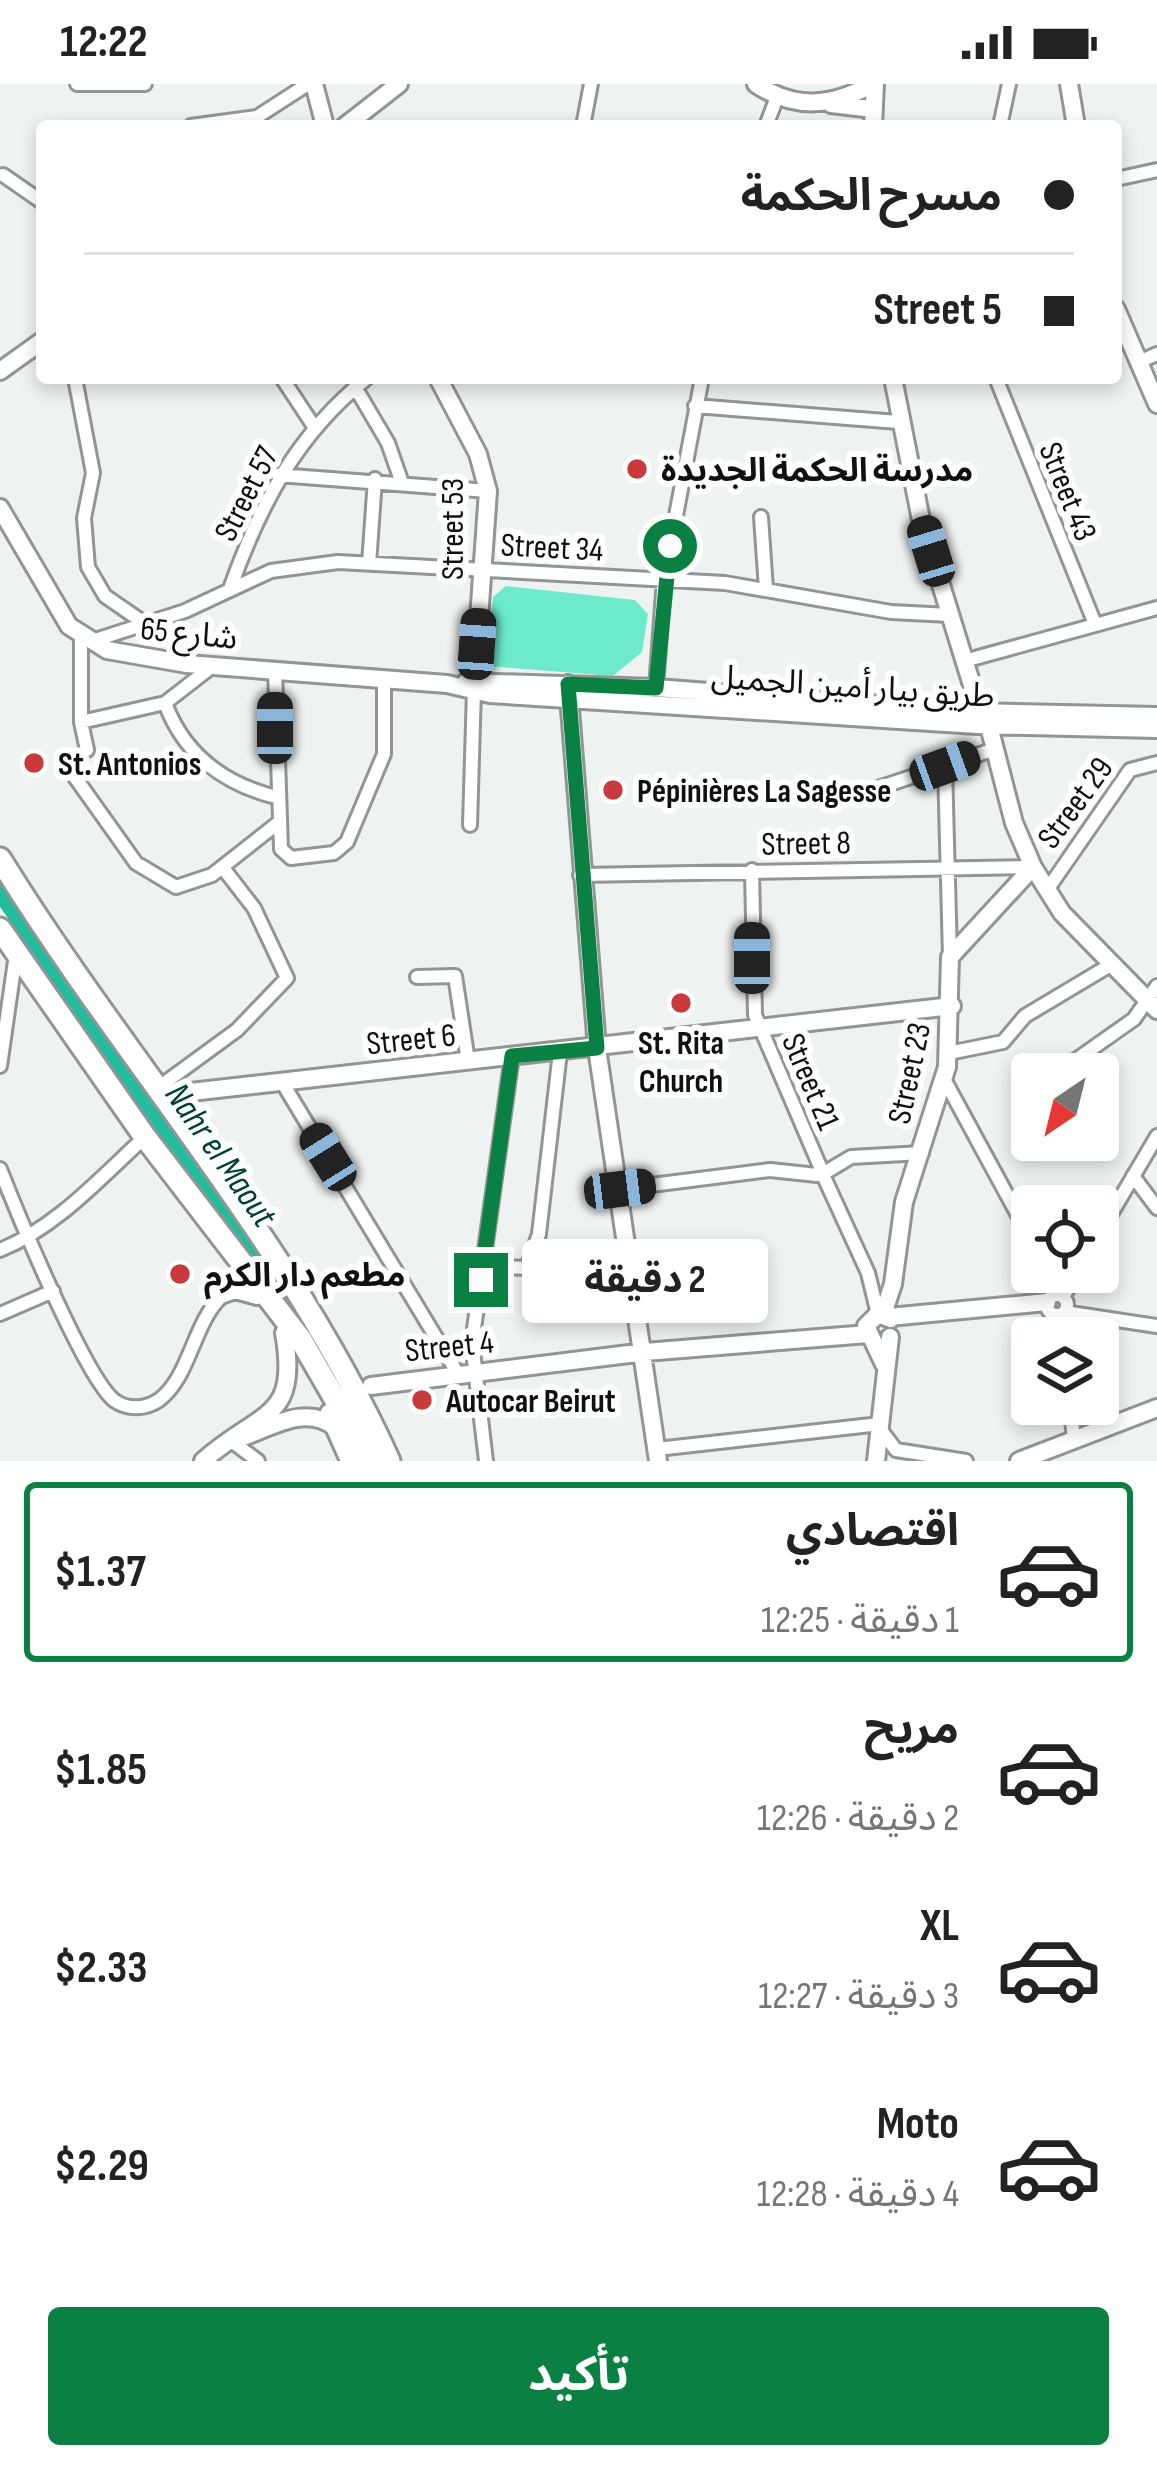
<!DOCTYPE html>
<html lang="ar">
<head>
<meta charset="utf-8">
<style>
	body { margin:0; font-family:"Sofia Sans Condensed","Noto Sans Arabic",sans-serif; background:#f2f2f2; color:#222; direction:rtl; height:100vh; display:flex; flex-direction:column; font-size:45px; white-space:nowrap }
	* { box-sizing:border-box; margin:0 }
	p { font-size:39px; color:#767676 }
	.icon { flex:none; width:66px; height:66px; fill:none; stroke:currentColor; stroke-width:2; stroke-linecap:round; stroke-linejoin:round }
	.map { position:relative; height:1377px; overflow:hidden; direction:ltr }
	.drawer { display:flex; flex-direction:column; background:#fff; flex:1 }
	.drawer>* { flex:none }
	.banner { position:absolute; left:36px; top:36px; width:1086px; height:264px; border-radius:12px; box-shadow:0 6px 18px #0003; direction:rtl; display:grid; align-content:center; height:264px; padding:0 48px; background:#fff }
	.needle { width:78px; rotate:215deg }
	.buttons { position:absolute; left:1011px; top:969px; display:grid; gap:24px }
	.buttons a { display:grid; place-items:center; width:108px; height:108px; border-radius:12px; background:#fff; box-shadow:0 6px 18px #0003; font-size:60px }
	.end { position:absolute; width:54px; height:54px; margin:-27px; border:15px solid #0b8043; background:#fff; box-shadow:0 0 0 6px #fff }
	.from { border-radius:50% }
	.bubble { position:absolute; height:84px; border-radius:12px; background:#fff; box-shadow:0 6px 18px #0003; font-size:39px; font-weight:700; line-height:84px; text-align:center; direction:rtl }
	.car { position:absolute; width:36px; height:72px; margin:-36px -18px; border-radius:15px; box-shadow:0 0 9px 3px #0007; background:linear-gradient(#222 24%,#8ab4d8 0 40%,#222 0 76%,#8ab4d8 0 86%,#222 0) }
	.banner b { display:flex; align-items:center; gap:42px; height:114px; font-size:45px }
	.banner b+b { border-top:3px solid #e0e0e0 }
	.banner i { width:30px; height:30px; background:#222 }
	ul { padding:21px 0 0; list-style:none }
	li { display:flex; align-items:center; gap:36px; height:180px; margin:0 24px 18px; padding:0 24px; border:6px solid transparent; border-radius:12px }
	li div { flex:1 }
	li b { display:block; font-size:45px }
	li em { font-style:normal; font-weight:700 }
	li.on { border-color:#0b8043 }
	li>.icon { width:108px; height:108px; stroke-width:1.5 }
	.action { display:flex; gap:24px; margin-top:auto; padding:24px 48px }
	.action a { flex:1; height:138px; border-radius:12px; background:#0b8043; color:#fff; font-size:48px; font-weight:700; line-height:138px; text-align:center }
	.status { display:flex; justify-content:space-between; align-items:center; height:84px; padding:0 60px; background:#fff; direction:ltr }
	.status svg { height:33px; fill:currentColor }
	.map>svg:first-child { display:block }
	.green { fill:#6ceaca }
	.lines { fill:none; stroke-linecap:round; stroke-linejoin:round }
	.river { stroke:#23bd9d; stroke-width:18 }
	.street-casing { stroke:#919593; stroke-width:18 }
	.secondary-casing { stroke:#919593; stroke-width:22 }
	.highway-casing { stroke:#919593; stroke-width:27 }
	.street { stroke:#fff; stroke-width:12 }
	.secondary { stroke:#fff; stroke-width:16 }
	.highway { stroke:#fff; stroke-width:21 }
	.route { stroke:#0b8043; stroke-width:15 }
	.poi-dot { fill:#c93a3d; stroke:#fdfffe; stroke-width:4.5 }
	.labels { text-anchor:middle; stroke-width:12; stroke-linejoin:round; paint-order:stroke }
	.poi-label { font-size:33px; font-weight:bold; fill:#0f1110; stroke:#fdfffe; text-anchor:start }
	.street-label { font-size:33px; fill:#0f1110; stroke:#fdfffe }
	.water-label { font-size:36px; font-style:italic; fill:#004033; stroke:#fdfffe }
</style>
</head>
<body>
<div class="status"><b>12:22</b><svg viewBox="0 0 49 12"><path d="M0 12V9h3v3zM5 12V6h3v6zM10 12V3h3v9zM15 12V0h3v12zM26 1h20v11H26zM47 4h2v5h-2z"/></svg></div>
<div class="map">
<svg width="1157" height="1377" viewBox="0 0 1157 1377">
	<rect width="100%" height="100%" fill="#eef2f1"/>
	<!-- green -->
	<path class="green" d="M506 502 635 516 648 530 642 568 613 592 487 582 493 513Z"/>
	<g class="lines">
		<!-- river -->
		<path class="river" d="M0 807 284 1218"/>
		<defs>
			<path id="street" d="M77 0H145
				M191 42 257 33 308 0
				M583 42 591 0
				M766 42 777 13
				M1000 42 1009 0
				M3 91 42 118
				M1116 95 1157 86
				M1139 278 1157 270
				M75 294 93 389 84 434 88 483 105 512 147 541
				M282 294 315 344
				M996 294 1095 540
				M355 303 388 359 402 399
				M695 322 898 338
				M278 391 488 407
				M761 433 766 505
				M369 480 375 395
				M231 502C261 419 297 350 367 294
				M81 552V638L87 666
				M92 557 185 527 271 487 338 478 725 499 891 528 950 531
				M964 577 1157 524
				M275 586 281 765 291 774 334 769 347 758 384 670V594
				M656 604 664 495 702 294
				M165 619C184 670 224 700 276 713
				M81 638 165 619 214 581
				M67 682 136 779 176 803 212 791 278 739
				M945 682 950 873
				M854 712 986 668
				M470 741 474 606
				M752 786 755 931 821 1085
				M580 791 1033 783
				M1047 806 1130 686 1157 679
				M417 893 455 892 468 977
				M949 969 1003 958 1025 932 1112 880
				M0 982 16 870
				M1056 990 1134 935 1157 902
				M944 995 1032 1157
				M282 998 458 1290
				M159 1003 237 946 287 894 254 824 223 784
				M1026 1012 1032 1007
				M0 1085C16 1126 86 1296 115 1317 128 1326 146 1325 159 1316 190 1293 193 1240 221 1213L235 1208 257 1214
				M826 1088 851 1073 922 1069
				M1133 1092 1157 1124
				M824 1093 868 1189 878 1230
				M620 1105 770 1086 817 1091
				M1098 1152 1157 1052
				M0 1166C57 1143 100 1094 145 1053
				M483 1182 527 1184 539 1150 560 968
				M1048 1188 1058 1211
				M1047 1221a10 10 0 1 1 20 0a10 10 0 1 1-20 0Z
				M1063 1213 1078 1188
				M1064 1228 1157 1242
				M0 1230 53 1207
				M1058 1231 1061 1254
				M1070 1320 1074 1354
				M880 1345 896 1366 966 1377
				M230 1356 258 1377
				M657 1365 880 1340
				M486 1377 472 1259 512 972"/>
			<path id="secondary" d="M314 0 325 42
				M756 0C795 26 832 23 872 0
				M1069 0 1076 42
				M831 20 873 25
				M345 42 399 0
				M873 42 875 0
				M1116 225 1157 320
				M0 287 42 257
				M438 294 478 370 488 407 474 606
				M893 294 921 436 975 611 984 623 1014 739 1033 783 1062 829 1157 926
				M0 424 69 542 107 566 187 580 447 600 490 610 977 641 1157 645
				M466 598 656 604 974 628 1157 632
				M568 600 597 964 658 1377
				M164 1011 952 922
				M883 1230 893 1200 904 1118 947 983 950 873 1033 783
				M889 1233 1047 1218
				M884 1280 866 1242 878 1230 891 1235
				M371 1302 645 1268 868 1250
				M243 1353C273 1342 307 1320 336 1344
				M203 1377C260 1326 300 1337 284 1249
				M876 1377 890 1253
				M1019 1377 1157 1324"/>
			<path id="highway" d="M0 775C126 979 290 1157 389 1377
				M0 845 145 1053 301 1256 371 1377
				M331 1330 352 1377"/>
		</defs>
		<!-- street casing -->
		<use href="#street" class="street-casing"/>
		<!-- secondary casing -->
		<use href="#secondary" class="secondary-casing"/>
		<!-- highway casing -->
		<use href="#highway" class="highway-casing"/>
		<!-- street -->
		<use href="#street" class="street"/>
		<!-- secondary -->
		<use href="#secondary" class="secondary"/>
		<!-- highway -->
		<use href="#highway" class="highway"/>
	</g>
	<g class="lines">
		<!-- route -->
		<path class="route" d="M481 1196 512 972 597 964 568 600 656 604 670 462"/>
	</g>
	<!-- markers -->
	<g class="poi-dot">
		<circle cx="637" cy="385" r="12"/>
		<circle cx="34" cy="679" r="12"/>
		<circle cx="613" cy="706" r="12"/>
		<circle cx="681" cy="919" r="12"/>
		<circle cx="180" cy="1190" r="12"/>
		<circle cx="422" cy="1316" r="12"/>
	</g>
	<g class="labels">
		<!-- poi labels -->
		<g class="poi-label">
			<text x="661" y="397">مدرسة الحكمة الجديدة</text>
			<text x="58" y="691">St. Antonios</text>
			<text x="637" y="718">Pépinières La Sagesse</text>
			<text x="681" y="970" text-anchor="middle">St. Rita<tspan x="681" dy="38">Church</tspan></text>
			<text x="204" y="1202">مطعم دار الكرم</text>
			<text x="446" y="1328">Autocar Beirut</text>
		</g>
		<!-- street labels -->
		<g class="street-label">
			<text transform="translate(1069 407) rotate(68)" y="12">Street 43</text>
			<text transform="translate(245 409) rotate(-63)" y="12">Street 57</text>
			<text transform="translate(451 445) rotate(-90)" y="12">Street 53</text>
			<text transform="translate(552 462) rotate(3)" y="12">Street 34</text>
			<text transform="translate(189 548) rotate(6)" y="12">شارع 65</text>
			<text transform="translate(853 601) rotate(4)" y="12">طريق بيار أمين الجميل</text>
			<text transform="translate(1074 718) rotate(-54)" y="12">Street 29</text>
			<text transform="translate(806 758) rotate(-1)" y="12">Street 8</text>
			<text transform="translate(411 954) rotate(-6)" y="12">Street 6</text>
			<text transform="translate(908 989) rotate(-78)" y="12">Street 23</text>
			<text transform="translate(812 997) rotate(67)" y="12">Street 21</text>
			<text transform="translate(449 1261) rotate(-6)" y="12">Street 4</text>
		</g>
		<!-- water labels -->
		<g class="water-label">
			<text transform="translate(222 1070) rotate(55)" y="13">Nahr el Maout</text>
		</g>
	</g>
</svg>
<div class="buttons">
<a><svg class="needle" viewBox="-14 -14 28 28"><path d="M0-13l5 13h-10z" fill="#e53935"/><path d="M0 13l5-13h-10z" fill="#767676"/></svg></a>
<a><svg class="icon" aria-label="locate" viewBox="0 0 24 24"><circle cx="12" cy="12" r="6"/><path d="M12 2v4M12 18v4M2 12h4M18 12h4"/></svg></a>
<a><svg class="icon" aria-label="layers" viewBox="0 0 24 24"><path d="M12 4l9 5-9 5-9-5zM3 14l9 5 9-5"/></svg></a>
</div>
<i class="end from" style="left:670px;top:462px"></i>
<i class="end" style="left:481px;top:1196px"></i>
<div class="bubble" style="left:522px;top:1155px;width:246px">2 دقيقة</div>
<i class="car" style="left:931px;top:467px;rotate:343deg"></i>
<i class="car" style="left:477px;top:560px;rotate:4deg"></i>
<i class="car" style="left:275px;top:644px;rotate:0deg"></i>
<i class="car" style="left:945px;top:682px;rotate:70deg"></i>
<i class="car" style="left:752px;top:874px;rotate:0deg"></i>
<i class="car" style="left:328px;top:1073px;rotate:328deg"></i>
<i class="car" style="left:620px;top:1105px;rotate:83deg"></i>
<div class="banner">
<b><i class="from"></i>مسرح الحكمة</b>
<b><i></i>Street 5</b>
</div>
</div>
<section class="drawer">
<ul>
<li class="on"><svg class="icon" aria-label="car" viewBox="0 0 24 24"><path d="M5 17H2v-5l4-1 3-4h7l3 4 3 1v5h-3M9 17h6M6 11h13"/><circle cx="7" cy="17" r="2"/><circle cx="17" cy="17" r="2"/></svg><div><b>اقتصادي</b><p>1 دقيقة · 12:25</p></div><em>$1.37</em></li>
<li><svg class="icon" aria-label="car" viewBox="0 0 24 24"><path d="M5 17H2v-5l4-1 3-4h7l3 4 3 1v5h-3M9 17h6M6 11h13"/><circle cx="7" cy="17" r="2"/><circle cx="17" cy="17" r="2"/></svg><div><b>مريح</b><p>2 دقيقة · 12:26</p></div><em>$1.85</em></li>
<li><svg class="icon" aria-label="car" viewBox="0 0 24 24"><path d="M5 17H2v-5l4-1 3-4h7l3 4 3 1v5h-3M9 17h6M6 11h13"/><circle cx="7" cy="17" r="2"/><circle cx="17" cy="17" r="2"/></svg><div><b>XL</b><p>3 دقيقة · 12:27</p></div><em>$2.33</em></li>
<li><svg class="icon" aria-label="car" viewBox="0 0 24 24"><path d="M5 17H2v-5l4-1 3-4h7l3 4 3 1v5h-3M9 17h6M6 11h13"/><circle cx="7" cy="17" r="2"/><circle cx="17" cy="17" r="2"/></svg><div><b>Moto</b><p>4 دقيقة · 12:28</p></div><em>$2.29</em></li>
</ul>
<div class="action"><a>تأكيد</a></div>
</section>
</body>
</html>
